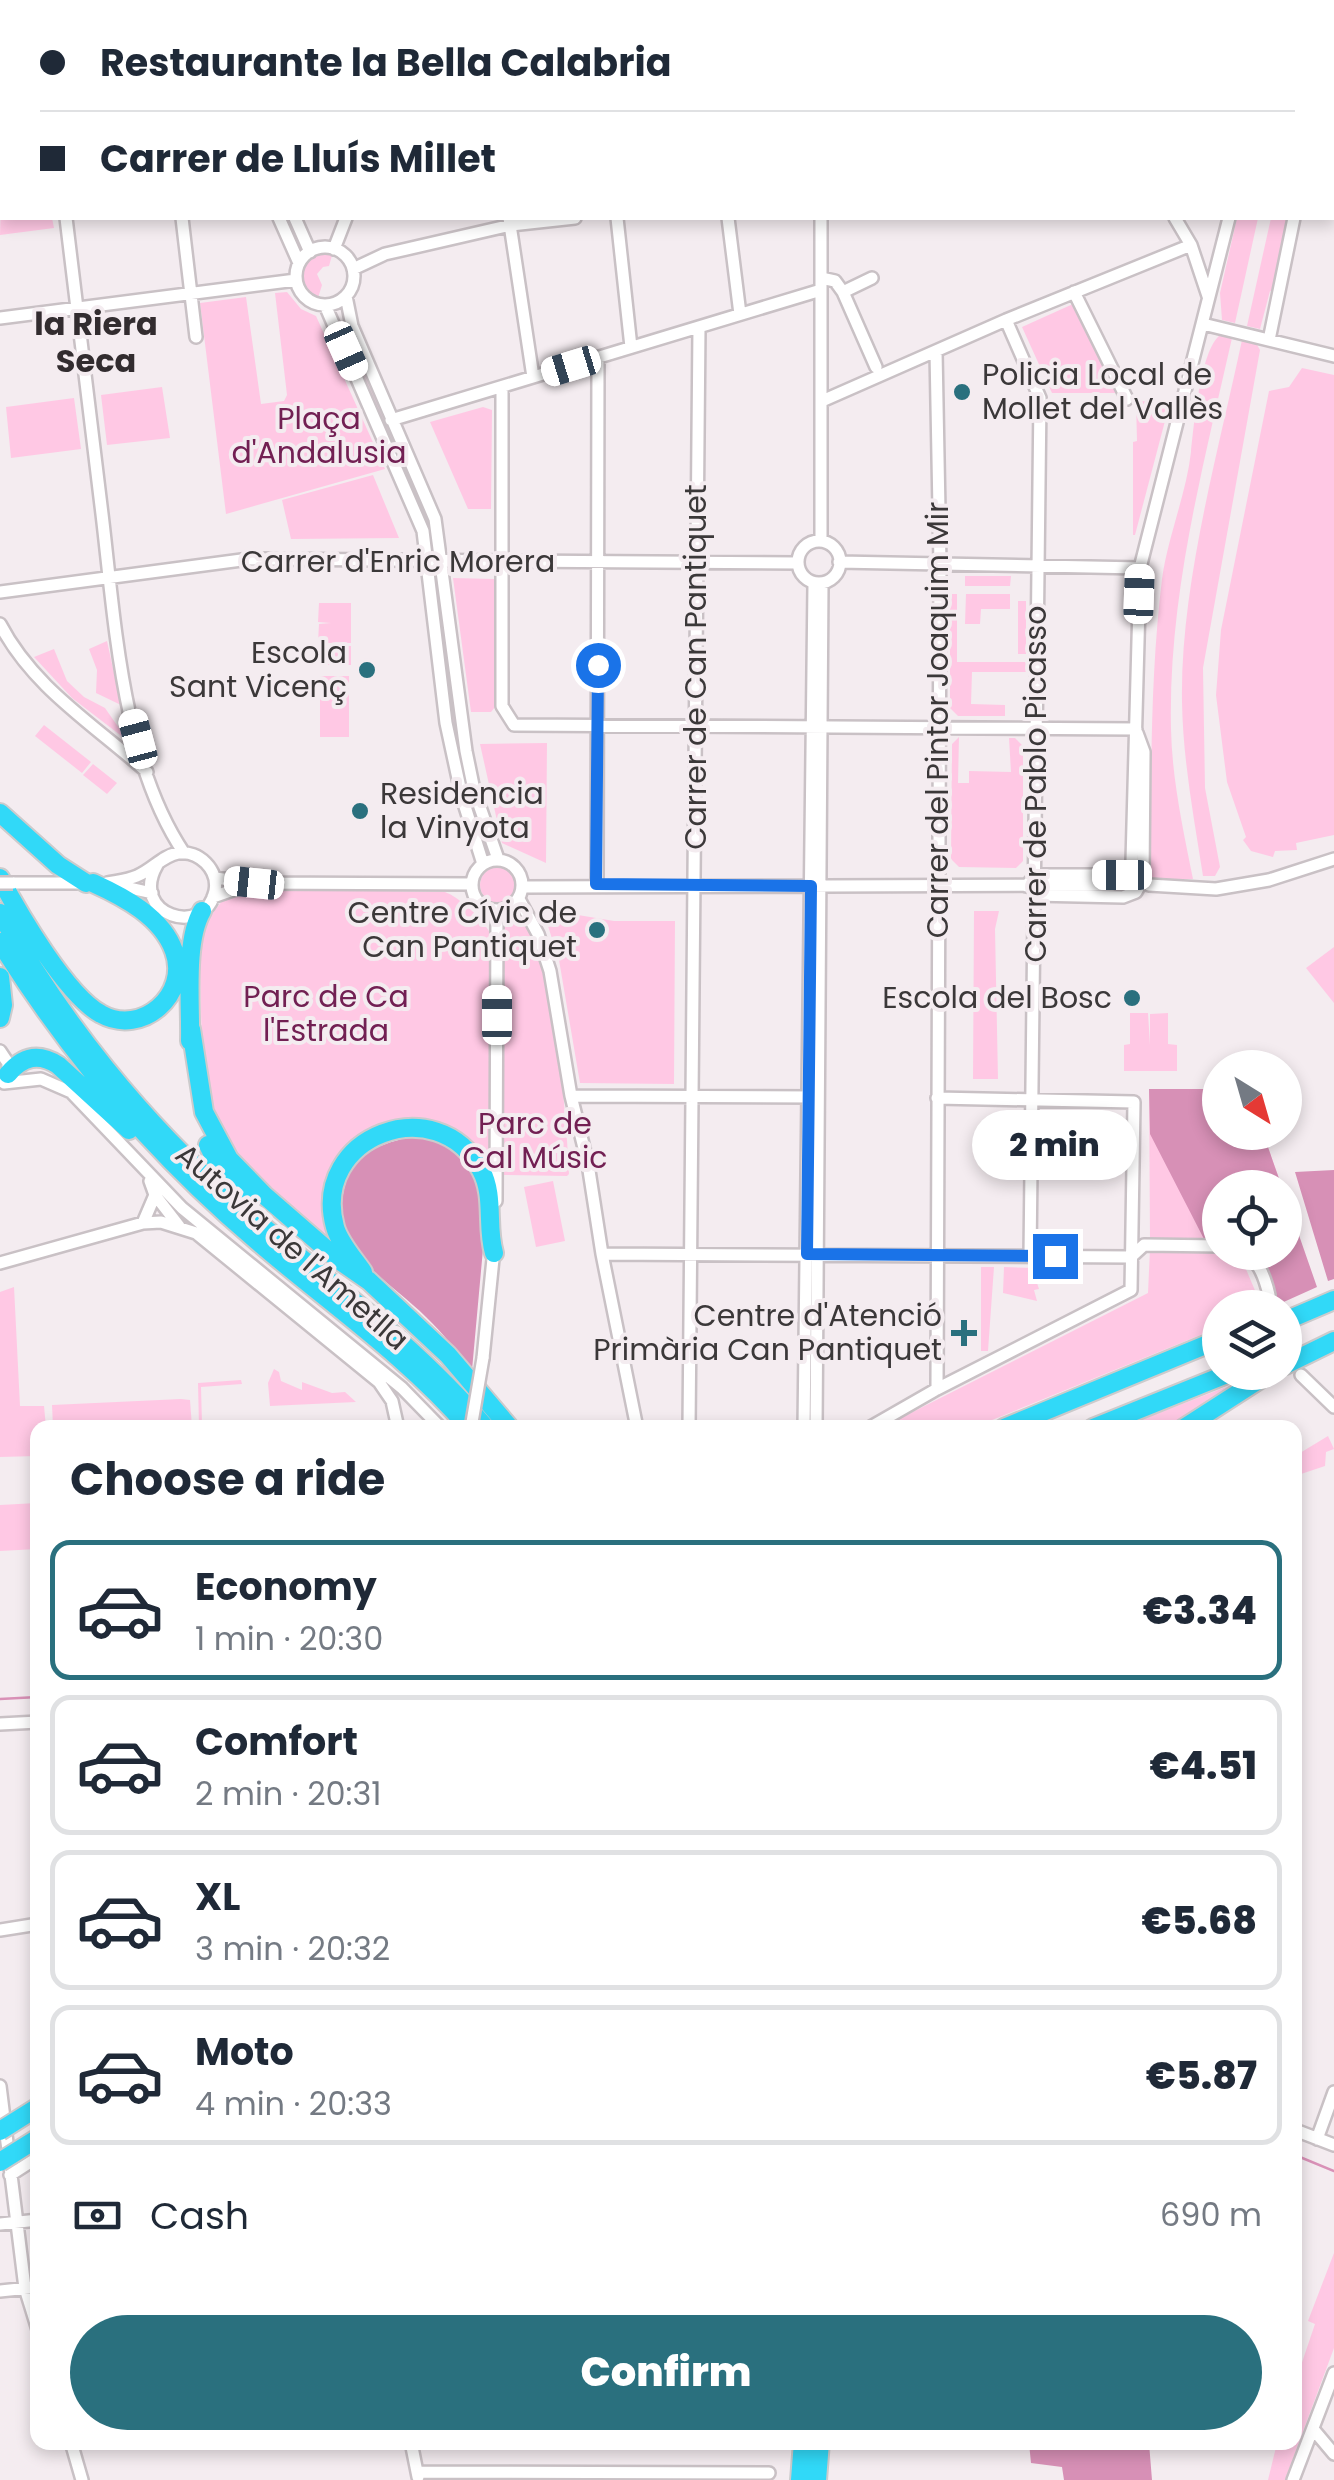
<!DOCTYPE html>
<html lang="en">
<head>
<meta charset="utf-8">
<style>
	body { margin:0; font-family:Poppins,sans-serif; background:#f2f2f3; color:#1f2937; height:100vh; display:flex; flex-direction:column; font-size:38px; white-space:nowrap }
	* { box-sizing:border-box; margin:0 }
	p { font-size:32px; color:#747a83 }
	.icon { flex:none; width:55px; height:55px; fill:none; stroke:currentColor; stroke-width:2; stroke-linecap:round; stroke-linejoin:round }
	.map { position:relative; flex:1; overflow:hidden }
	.panel { position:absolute; left:30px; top:1420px; width:1272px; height:1030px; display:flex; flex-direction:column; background:#fff; border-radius:20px; box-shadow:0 5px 15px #0003 }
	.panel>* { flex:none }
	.top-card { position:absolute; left:0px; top:0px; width:1335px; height:220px; box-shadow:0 5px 15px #0003; display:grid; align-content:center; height:220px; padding:0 40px; background:#fff }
	.needle { width:65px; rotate:143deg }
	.controls { position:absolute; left:1202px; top:1050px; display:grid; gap:20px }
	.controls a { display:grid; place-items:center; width:100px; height:100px; border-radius:50%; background:#fff; box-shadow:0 5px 15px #0003; font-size:50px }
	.end { position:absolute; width:45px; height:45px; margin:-22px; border:12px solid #1a73e8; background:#fff; box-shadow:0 0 0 5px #fff }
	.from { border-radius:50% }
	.bubble { position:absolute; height:70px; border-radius:35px; background:#fff; box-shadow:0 5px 15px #0003; font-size:32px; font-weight:800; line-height:70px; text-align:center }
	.car { position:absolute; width:30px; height:60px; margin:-30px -15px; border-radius:12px; box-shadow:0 0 8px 2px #0007; background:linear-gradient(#fff 24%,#345 0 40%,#fff 0 76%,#345 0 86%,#fff 0) }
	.top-card b { display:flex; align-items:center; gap:35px; height:95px; font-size:38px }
	.top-card b+b { border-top:2px solid #e0e1e3 }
	.top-card i { width:25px; height:25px; background:#1f2937 }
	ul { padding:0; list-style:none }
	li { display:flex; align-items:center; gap:30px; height:140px; margin:0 20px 15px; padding:0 20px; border:5px solid #e0e1e3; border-radius:20px }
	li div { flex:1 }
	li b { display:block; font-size:38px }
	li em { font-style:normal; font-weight:800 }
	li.selected { border-color:#2a707e }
	li>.icon { width:90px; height:90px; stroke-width:1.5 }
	h2 { padding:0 40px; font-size:45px; line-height:120px }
	.pay { display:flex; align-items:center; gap:25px; height:110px; padding:0 40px; font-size:38px }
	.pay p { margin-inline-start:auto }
	.action { display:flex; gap:20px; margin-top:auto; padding:20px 40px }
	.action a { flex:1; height:115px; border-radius:60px; background:#2a707e; color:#fff; font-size:40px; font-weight:800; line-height:115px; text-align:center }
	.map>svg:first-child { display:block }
	.green { fill:#ffc8e4 }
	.forest { fill:#d790b6 }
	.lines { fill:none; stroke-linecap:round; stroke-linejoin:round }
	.stream { stroke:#d991b7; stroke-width:2.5 }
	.minor-tunnel { stroke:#cfc8cb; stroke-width:11; stroke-dasharray:11 5.5; stroke-linecap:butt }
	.minor-casing { stroke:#c9c1c5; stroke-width:16 }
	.highway-casing { stroke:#cccbcc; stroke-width:22 }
	.minor { stroke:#fff; stroke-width:11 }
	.highway { stroke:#31d9f8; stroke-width:18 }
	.minor-bridge-casing { stroke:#c9c1c5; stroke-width:16; stroke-linecap:butt }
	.highway-bridge-casing { stroke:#cccbcc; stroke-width:22; stroke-linecap:butt }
	.minor-bridge { stroke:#fff; stroke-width:11 }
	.highway-bridge { stroke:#31d9f8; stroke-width:18 }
	.route { stroke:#1a73e8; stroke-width:12 }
	.poi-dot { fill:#2a707e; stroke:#f4ecf0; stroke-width:4 }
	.labels { text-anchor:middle; stroke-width:8; stroke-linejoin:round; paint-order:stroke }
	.poi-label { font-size:30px; fill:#3b3839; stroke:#f4ecf0; text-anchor:end }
	.park-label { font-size:30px; fill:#722053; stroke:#f4ecf0 }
	.street-label { font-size:30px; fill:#3b3839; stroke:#f4ecf0 }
	.neighbourhood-label { font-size:32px; font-weight:bold; fill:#322c2f; stroke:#f4ecf0 }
</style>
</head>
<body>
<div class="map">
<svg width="1334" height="2480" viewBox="0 0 1334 2480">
	<rect width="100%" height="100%" fill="#f4ecf0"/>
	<!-- green -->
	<path class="green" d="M2 161V218H52L54 228 0 235Z
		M1237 218H1258L1235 323 1222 320 1220 293Z
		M1271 218H1288L1276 292 1270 291 1260 329 1247 326Z
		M317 252H333L329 266 323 267 317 274 322 285 318 298 305 289C298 273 303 261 317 252Z
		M287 292 301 309 316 316 385 469 226 514 200 303 246 297 261 404 284 401 287 395 275 293Z
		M1073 304 1117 393H1052L1022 327Z
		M346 320 428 510 436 540 427 541 338 325Z
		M1220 335 1232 338C1203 467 1168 596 1171 729 1172 779 1183 829 1193 879H1151C1151 779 1150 679 1162 579 1168 536 1186 495 1191 452 1194 426 1200 351 1220 335Z
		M1242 340 1256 343 1260 350 1203 668 1205 788 1220 867 1215 876H1203C1194 818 1183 761 1182 702 1180 586 1218 454 1242 340Z
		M1302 368 1334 375V835L1296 843 1297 850 1275 851 1273 857 1251 851 1243 840 1246 837 1227 782 1216 695 1221 630 1269 391 1289 387Z
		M162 387 170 438 107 445 101 395Z
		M74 398 81 449 11 458 6 407Z
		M1136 401 1170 402 1135 535H1133V442L1137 441Z
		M483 407 492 410 491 509H468L430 422Z
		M373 475 399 538 291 539 282 500Z
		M965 576H1011L1010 586H965Z
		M453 578 494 579 495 707 491 712H471Z
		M441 589 461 743 453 744 434 590Z
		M950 594H957V662H1026V672H972L971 704 1005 705V716H958L950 708Z
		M966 594H1010V609H981L980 624H965Z
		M1018 601H1026V654H1018Z
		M319 603H351V643H318L319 624 331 623 318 622Z
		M107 641 121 705 96 693 97 670 89 649Z
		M318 645 351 646V665H318Z
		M54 649 67 681 84 697 105 708 128 741 72 698 34 657Z
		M320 676H349V737H320Z
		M44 725 91 762 82 773 35 736Z
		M959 737 958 783H969V771L1011 772 1009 738H1015L1023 746V861L1016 868 959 867 951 859 952 744Z
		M547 743 546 863 502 843 480 744Z
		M93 764 117 783 107 794 83 775Z
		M480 885a18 18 0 1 1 36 0a18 18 0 1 1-36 0Z
		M247 889 445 892C459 897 483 919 490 933L491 1171 421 1124 346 1153 335 1245 236 1159 211 1108 202 1056 200 966 203 926 225 897Z
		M974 911H999L995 929 998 1079H973Z
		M518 912C554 938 567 1126 569 1174L567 1176 502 1175 503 925 504 919Z
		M578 915 614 921H675L674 1084 580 1083 559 960 545 917Z
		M1334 947V1003L1306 968Z
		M1130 1013H1148L1150 1045V1014L1168 1013V1044L1177 1045V1071H1124V1045L1130 1044Z
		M1149 1089H1220V1132L1263 1133 1282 1187 1220 1188V1240H1150Z
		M553 1181 565 1241 536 1247 524 1187Z
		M1150 1249 1220 1250 1240 1255 1262 1307 1220 1308V1327L975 1427 881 1428 1148 1293Z
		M981 1267H994L988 1351H981Z
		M1004 1267 1032 1268 1039 1289 1034 1290 1037 1301 1003 1293Z
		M14 1287 20 1406H44L46 1427 38 1428 37 1456 0 1457V1292Z
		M274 1369 279 1372 281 1381 302 1390V1382L332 1393 345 1392 356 1402 270 1406 268 1383Z
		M1257 1375 1177 1427 1120 1428Z
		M241 1380 242 1384 201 1387 202 1424 226 1423V1427H199L198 1383Z
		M181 1399 190 1400 192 1427H53L52 1405Z
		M1328 1436 1334 1449 1326 1452 1325 1466 1295 1476V1456Z
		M37 1503V1549L0 1551V1505Z
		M1334 2253V2348L1285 2480H1268L1277 2443 1295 2442V2383L1315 2324 1308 2321Z"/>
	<!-- forest -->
	<path class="forest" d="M1149 1089H1220V1132L1263 1133 1282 1187 1220 1188V1240L1204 1239 1150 1134Z
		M419 1135 445 1141 466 1151 488 1194 472 1370C457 1352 443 1333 426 1317 386 1277 325 1250 346 1182 357 1149 388 1142 419 1135Z
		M1334 1170V1279L1328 1281 1295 1172Z
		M1285 1195 1317 1287 1277 1305 1255 1253 1285 1252Z
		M1029 2443H1149L1152 2480H1064L1062 2467 1031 2463Z"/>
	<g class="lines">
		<!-- stream -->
		<path class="stream" d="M0 1699 38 1697
			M1295 2155 1334 2171"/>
		<!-- minor-tunnel -->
		<path class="minor-tunnel" d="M1112 885H1148
			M1269 1295 1274 1308
			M1285 1335 1296 1364"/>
		<defs>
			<path id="minor" d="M39 0V2
				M154 0V2
				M744 0 745 2
				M819 0 820 2
				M919 0V2
				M964 0 967 2
				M1204 0 1207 2
				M237 2V0
				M256 2V0
				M331 2V0
				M421 2 422 0
				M1119 2 1122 0
				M1287 2V0
				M0 115 2 114
				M1332 191 1334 192
				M66 218C78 316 90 415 102 514 115 622 122 761 184 853
				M182 218 196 337
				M279 218 299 263
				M295 218 310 252
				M509 218 533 377
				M617 218 631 347
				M728 218 740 314
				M1175 218 1191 245 1208 296
				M296 276a29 29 0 1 1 58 0a29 29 0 1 1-58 0Z
				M334 249 346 218
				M353 269 385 254 511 225 575 218
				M821 278 835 281 843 292 876 367
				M843 292 872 278
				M1074 292 1127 399
				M346 296 352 326 435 519 466 751 474 790 498 859
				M325 305 423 531 446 723 462 797 483 864
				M0 318 296 280
				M1006 320 1040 398 1030 1256
				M1203 324 1334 356
				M1269 340 1294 218
				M936 351 940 564 937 1389
				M502 387V706L514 725 1136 729
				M822 401 1006 320 1191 245
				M391 420 821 290
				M821 540V218
				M798 562a21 21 0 1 1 42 0a21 21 0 1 1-42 0Z
				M839 562 1140 568
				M0 592 249 559 797 563
				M0 624C33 688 95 725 147 772
				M472 885a25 25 0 1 1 50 0a25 25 0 1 1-50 0Z
				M215 878 254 883 472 884
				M13 883H83
				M107 883C117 881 128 880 137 876 152 870 162 856 178 853 199 850 219 870 215 891 205 939 128 915 157 865
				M112 884 152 893
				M597 884 598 358
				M1149 885 1216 889 1269 880 1334 859
				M1026 886 1036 875H1122L1129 870 1132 861 1140 568 1229 218
				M523 887 1112 885
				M1034 895 1123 897 1136 892 1143 879 1144 752 1137 733
				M213 897 250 884
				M519 899 538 934 550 971 571 1096 588 1164 602 1254 637 1428
				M0 1051 8 1063V1074
				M4 1083 41 1079 71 1092 182 1208 402 1388 441 1428
				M571 1096 817 1097
				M155 1195 179 1226
				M496 1201 497 910
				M143 1223 155 1195 150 1181
				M1246 1252C1260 1264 1265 1278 1269 1295
				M602 1254 1131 1257 1144 1245 1220 1246
				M0 1263 143 1223 161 1222 196 1233 379 1382 392 1401 398 1428
				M483 1358 494 1249
				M1301 1375 1334 1407
				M689 1428 699 327
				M804 1428 814 584
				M816 1428 822 584
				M869 1428 937 1389 1131 1290 1134 1102 937 1098
				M0 1724 38 1722
				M0 1930 38 1924
				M0 2086 25 2288 38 2330
				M1295 2130 1334 2145
				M1317 2139 1334 2092
				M10 2175 38 2157
				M0 2224 38 2220
				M0 2291 38 2287
				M1313 2429 1334 2454
				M71 2442 82 2480
				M411 2442 418 2477
				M417 2472 769 2473
				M1293 2480 1334 2373"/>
			<path id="highway" d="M0 813 58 865 86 883
				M0 878C19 914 67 996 101 1014 142 1037 190 994 174 951 162 917 124 897 93 883
				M0 913C61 1020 142 1123 235 1203 320 1276 413 1342 486 1428
				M0 942C70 1055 156 1155 257 1241 328 1302 407 1356 469 1428
				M0 977 3 1005 0 1018
				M191 1029 204 1112 229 1159 264 1195 340 1261 369 1281 448 1355 510 1428
				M190 1041C191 1005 184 942 202 911
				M8 1074C23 1056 39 1053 58 1065L129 1130
				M208 1145 218 1165 243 1197
				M363 1272C354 1259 339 1242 335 1227 310 1136 437 1088 481 1170 495 1196 486 1226 494 1253
				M1285 1321 1334 1300
				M1285 1365 1334 1341
				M1004 1428 1220 1339
				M1093 1428 1232 1372
				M1184 1428 1271 1372
				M800 2480 803 2442
				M817 2480 820 2442"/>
		</defs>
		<!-- minor casing -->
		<use href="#minor" class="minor-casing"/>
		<!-- highway casing -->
		<use href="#highway" class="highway-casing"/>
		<!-- minor -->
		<use href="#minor" class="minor"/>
		<!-- highway -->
		<use href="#highway" class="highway"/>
		<defs>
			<path id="minor-bridge" d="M0 883H13
				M471 1428 483 1358"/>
			<path id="highway-bridge" d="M0 2131 38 2107
				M0 2162 38 2138"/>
		</defs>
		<!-- minor-bridge casing -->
		<use href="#minor-bridge" class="minor-bridge-casing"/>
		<!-- highway-bridge casing -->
		<use href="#highway-bridge" class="highway-bridge-casing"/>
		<!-- minor-bridge -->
		<use href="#minor-bridge" class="minor-bridge"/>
		<!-- highway-bridge -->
		<use href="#highway-bridge" class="highway-bridge"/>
	</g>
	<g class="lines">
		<!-- route -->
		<path class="route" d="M598 665 596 884 811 886 807 1254 1055 1256"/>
	</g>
	<!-- markers -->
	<g class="poi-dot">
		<circle cx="962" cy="392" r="10"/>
		<circle cx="367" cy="670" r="10"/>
		<circle cx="360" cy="811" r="10"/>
		<circle cx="597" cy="930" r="10"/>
		<circle cx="1132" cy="998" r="10"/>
		<path d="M959 1318h10v10h10v10h-10v10h-10v-10h-10v-10h10z"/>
	</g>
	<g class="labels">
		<!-- poi labels -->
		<g class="poi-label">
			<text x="982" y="385" text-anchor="start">Policia Local de<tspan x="982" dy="34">Mollet del Vallès</tspan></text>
			<text x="347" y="663">Escola<tspan x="347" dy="34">Sant Vicenç</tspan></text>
			<text x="380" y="804" text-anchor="start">Residencia<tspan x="380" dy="34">la Vinyota</tspan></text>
			<text x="577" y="923">Centre Cívic de<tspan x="577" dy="34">Can Pantiquet</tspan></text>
			<text x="1112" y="1008">Escola del Bosc</text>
			<text x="942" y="1326">Centre d'Atenció<tspan x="942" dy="34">Primària Can Pantiquet</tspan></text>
		</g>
		<!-- park labels -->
		<g class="park-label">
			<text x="319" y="429">Plaça<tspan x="319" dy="34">d'Andalusia</tspan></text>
			<text x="326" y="1007">Parc de Ca<tspan x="326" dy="34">l'Estrada</tspan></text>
			<text x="535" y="1134">Parc de<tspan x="535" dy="34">Cal Músic</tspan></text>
		</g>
		<!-- street labels -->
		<g class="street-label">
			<text x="398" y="572">Carrer d'Enric Morera</text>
			<text transform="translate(696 667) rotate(-90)" y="10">Carrer de Can Pantiquet</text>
			<text transform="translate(938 720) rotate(-90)" y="10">Carrer del Pintor Joaquim Mir</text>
			<text transform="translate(1036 784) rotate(-90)" y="10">Carrer de Pablo Picasso</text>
			<text transform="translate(292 1247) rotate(41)" y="10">Autovia de l'Ametlla</text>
		</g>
		<!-- neighbourhood labels -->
		<g class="neighbourhood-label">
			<text x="96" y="335">la Riera<tspan x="96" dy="37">Seca</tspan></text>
		</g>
	</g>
</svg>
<div class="controls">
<a><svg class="needle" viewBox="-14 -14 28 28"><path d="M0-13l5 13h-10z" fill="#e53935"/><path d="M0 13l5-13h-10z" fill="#747a83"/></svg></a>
<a><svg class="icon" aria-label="locate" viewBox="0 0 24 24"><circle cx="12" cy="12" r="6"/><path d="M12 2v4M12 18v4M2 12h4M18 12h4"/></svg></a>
<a><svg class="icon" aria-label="layers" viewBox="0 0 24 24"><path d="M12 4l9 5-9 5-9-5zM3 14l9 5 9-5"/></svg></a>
</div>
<i class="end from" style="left:598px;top:665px"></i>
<i class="end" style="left:1055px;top:1256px"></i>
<div class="bubble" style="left:972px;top:1110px;width:165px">2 min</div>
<i class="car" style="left:346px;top:351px;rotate:156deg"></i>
<i class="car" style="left:571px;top:366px;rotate:253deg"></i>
<i class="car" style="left:1139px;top:594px;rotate:2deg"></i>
<i class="car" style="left:138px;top:739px;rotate:345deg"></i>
<i class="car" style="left:1122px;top:875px;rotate:270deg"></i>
<i class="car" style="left:254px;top:883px;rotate:276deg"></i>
<i class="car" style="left:497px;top:1015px;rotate:0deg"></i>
<div class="top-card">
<b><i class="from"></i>Restaurante la Bella Calabria</b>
<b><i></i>Carrer de Lluís Millet</b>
</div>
<section class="panel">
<h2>Choose a ride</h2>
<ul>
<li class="selected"><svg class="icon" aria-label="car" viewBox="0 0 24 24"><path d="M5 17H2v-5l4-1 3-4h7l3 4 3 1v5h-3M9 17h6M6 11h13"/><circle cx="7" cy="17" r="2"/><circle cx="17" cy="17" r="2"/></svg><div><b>Economy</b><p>1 min · 20:30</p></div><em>€3.34</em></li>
<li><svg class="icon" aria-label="car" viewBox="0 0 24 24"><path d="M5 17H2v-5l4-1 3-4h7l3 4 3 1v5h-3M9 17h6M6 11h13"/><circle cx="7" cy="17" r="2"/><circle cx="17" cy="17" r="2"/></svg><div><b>Comfort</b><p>2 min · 20:31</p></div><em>€4.51</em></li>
<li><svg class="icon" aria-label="car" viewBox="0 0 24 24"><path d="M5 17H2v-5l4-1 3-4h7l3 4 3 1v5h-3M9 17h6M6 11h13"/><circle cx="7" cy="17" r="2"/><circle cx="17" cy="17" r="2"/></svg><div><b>XL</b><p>3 min · 20:32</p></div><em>€5.68</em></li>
<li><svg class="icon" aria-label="car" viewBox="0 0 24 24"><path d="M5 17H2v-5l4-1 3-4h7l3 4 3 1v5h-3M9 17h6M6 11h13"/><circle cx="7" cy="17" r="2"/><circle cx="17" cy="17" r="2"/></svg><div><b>Moto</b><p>4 min · 20:33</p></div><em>€5.87</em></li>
</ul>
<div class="pay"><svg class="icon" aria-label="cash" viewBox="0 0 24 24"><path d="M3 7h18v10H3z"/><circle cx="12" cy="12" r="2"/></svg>Cash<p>690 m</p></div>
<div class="action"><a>Confirm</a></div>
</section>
</div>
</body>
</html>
